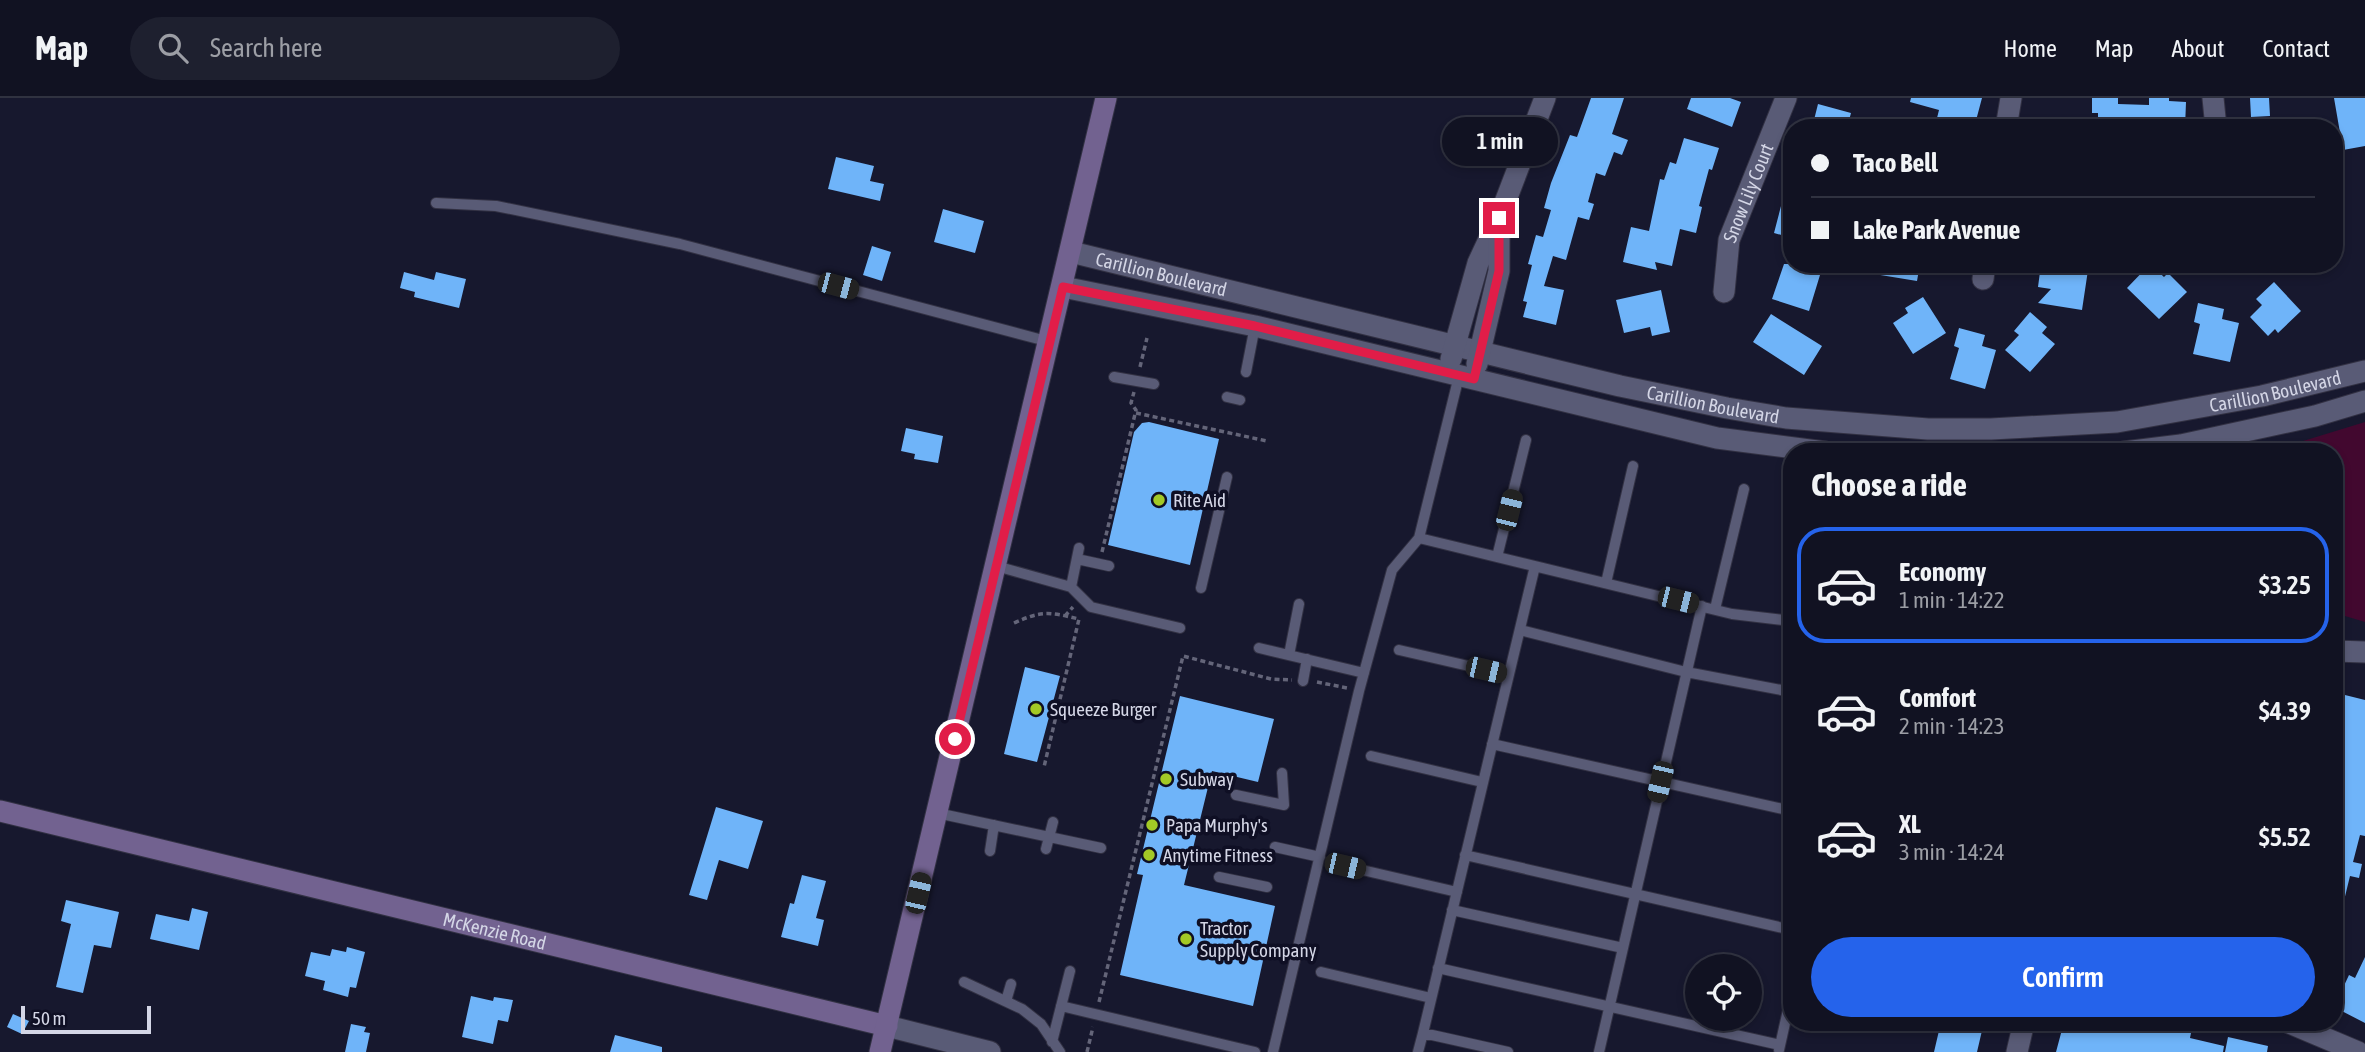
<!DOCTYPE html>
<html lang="en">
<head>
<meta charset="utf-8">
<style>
	body { margin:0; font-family:"Asap Condensed",sans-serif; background:#1e202f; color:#f1f3f6; height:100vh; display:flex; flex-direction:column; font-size:26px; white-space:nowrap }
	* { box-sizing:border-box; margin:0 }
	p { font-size:23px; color:#9c9ea5 }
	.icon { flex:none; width:38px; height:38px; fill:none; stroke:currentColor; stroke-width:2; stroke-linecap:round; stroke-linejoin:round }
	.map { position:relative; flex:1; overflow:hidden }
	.drawer { position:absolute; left:1783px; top:345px; width:560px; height:588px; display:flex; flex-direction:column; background:#111222; border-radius:28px; box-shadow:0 4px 10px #0003,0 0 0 2px #303240 }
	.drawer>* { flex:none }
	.top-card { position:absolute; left:1783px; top:21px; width:560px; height:154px; border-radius:28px; box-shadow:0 4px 10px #0003,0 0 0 2px #303240; display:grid; align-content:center; height:154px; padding:0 28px; background:#111222 }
	.fabs { position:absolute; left:1685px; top:856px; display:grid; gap:14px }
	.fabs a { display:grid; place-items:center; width:77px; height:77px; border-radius:50%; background:#111222; box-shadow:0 4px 10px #0003,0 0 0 2px #303240; font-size:35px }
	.scale { position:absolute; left:21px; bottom:18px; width:130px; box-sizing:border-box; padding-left:7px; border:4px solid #d4d6e6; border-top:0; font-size:19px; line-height:24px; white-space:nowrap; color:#d4d6e6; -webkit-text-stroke:5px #0f0f24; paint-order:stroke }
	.end { position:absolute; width:32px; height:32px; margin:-16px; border:9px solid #e11d48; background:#fff; box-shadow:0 0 0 4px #fff }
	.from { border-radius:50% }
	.bubble { position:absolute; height:49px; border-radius:24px; background:#111222; box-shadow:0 4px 10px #0003,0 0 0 2px #303240; font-size:23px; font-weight:600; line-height:49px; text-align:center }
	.car { position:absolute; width:21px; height:42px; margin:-21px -10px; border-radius:9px; box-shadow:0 0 5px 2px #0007; background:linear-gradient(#222 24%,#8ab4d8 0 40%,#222 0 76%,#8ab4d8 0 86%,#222 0) }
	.top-card b { display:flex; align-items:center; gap:24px; height:66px; font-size:26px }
	.top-card b+b { border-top:2px solid #303240 }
	.top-card i { width:18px; height:18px; background:#f1f3f6 }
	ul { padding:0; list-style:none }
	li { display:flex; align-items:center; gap:21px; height:116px; margin:0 14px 10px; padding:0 14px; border:4px solid transparent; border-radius:28px }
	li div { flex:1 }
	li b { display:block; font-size:26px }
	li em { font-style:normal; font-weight:600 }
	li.current { border-color:#2563eb }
	li>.icon { width:63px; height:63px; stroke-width:1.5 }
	h2 { padding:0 28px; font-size:32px; line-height:84px }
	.action { display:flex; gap:14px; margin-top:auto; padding:14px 28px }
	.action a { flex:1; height:80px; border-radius:42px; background:#2563eb; color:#fff; font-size:28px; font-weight:600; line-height:80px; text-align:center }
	header { display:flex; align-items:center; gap:42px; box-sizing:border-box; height:98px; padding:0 35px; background:#111222; border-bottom:2px solid #303240 }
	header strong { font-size:33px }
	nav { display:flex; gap:38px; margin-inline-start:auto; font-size:24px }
	.search { width:490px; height:63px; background:#1e202f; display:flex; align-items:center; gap:18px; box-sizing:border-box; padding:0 24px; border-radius:38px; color:#9c9ea5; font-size:26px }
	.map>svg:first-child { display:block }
	.green { fill:#42082f }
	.building { fill:#6fb4f9 }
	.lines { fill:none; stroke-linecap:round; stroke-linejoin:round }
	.lane-casing { stroke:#323143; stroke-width:12 }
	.street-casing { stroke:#323143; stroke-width:23 }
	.secondary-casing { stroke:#323143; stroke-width:23 }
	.path { stroke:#646579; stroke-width:3.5; stroke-dasharray:5 3.5; stroke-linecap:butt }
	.lane { stroke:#595b76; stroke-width:10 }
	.street { stroke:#595b76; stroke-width:21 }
	.secondary { stroke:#726290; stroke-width:21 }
	.route { stroke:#e11d48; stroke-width:9 }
	.poi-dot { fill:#a3c926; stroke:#0f0f24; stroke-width:2.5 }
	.labels { text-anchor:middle; stroke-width:7; stroke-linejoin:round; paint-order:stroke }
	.street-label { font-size:19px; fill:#d4d6e6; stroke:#0f0f24 }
	.poi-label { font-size:19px; fill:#d4d6e6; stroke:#0f0f24; text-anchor:start }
</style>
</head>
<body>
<header>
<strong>Map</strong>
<div class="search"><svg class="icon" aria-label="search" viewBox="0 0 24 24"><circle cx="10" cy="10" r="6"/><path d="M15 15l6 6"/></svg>Search here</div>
<nav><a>Home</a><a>Map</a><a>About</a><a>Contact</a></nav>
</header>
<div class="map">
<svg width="2365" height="954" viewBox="0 0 2365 954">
	<rect width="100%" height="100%" fill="#17182e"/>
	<!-- green -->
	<path class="green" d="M2365 324V524L2335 515 2334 354 2271 353Z"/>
	<!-- building -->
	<path class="building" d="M1591 0H1624L1612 36 1628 42 1622 57 1614 54 1605 78 1596 75 1588 104 1594 106 1589 122 1578 119 1566 162 1553 158 1544 188 1564 192 1556 227 1523 219 1527 204 1523 203 1532 167 1528 166 1536 137 1543 139 1551 112 1544 110 1551 85 1570 37 1577 39Z
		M1691 0H1730L1741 4 1732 29 1687 11Z
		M1911 0H1982L1974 30H1959L1936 24 1939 12 1910 4Z
		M2092 0H2118V6L2149 7V0H2169V3L2186 4 2185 30H2098V15H2092Z
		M2250 0H2269L2270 18 2251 19Z
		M2334 0H2365V48L2343 52Z
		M1818 6 1851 15 1847 30H1812Z
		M1684 40 1719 50 1712 72 1709 71 1699 108 1702 109 1696 135 1680 131 1672 168 1655 164 1657 172 1623 164 1631 129 1649 133 1660 81 1664 82 1670 64 1676 66Z
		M836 59 874 68 870 83 884 86 880 103 828 91Z
		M1787 85 1792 86V140L1774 135Z
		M943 111 984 123 975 155 934 144Z
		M872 148 891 154 882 183 863 177Z
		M1784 166H1804L1802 171 1820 177 1809 213 1772 201Z
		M1863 166H1920L1917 183 1862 174Z
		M2041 166 2088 172 2082 212 2038 205 2051 191 2038 189Z
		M2150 166 2164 179 2168 175 2187 194 2159 221 2127 190Z
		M404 174 434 182 436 174 466 181 459 210 414 199 415 194 400 190Z
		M2274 184 2301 213 2278 235 2275 231 2268 238 2250 219 2262 207 2256 201Z
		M1661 192 1670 234 1652 238 1650 229 1624 235 1616 202Z
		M1923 199 1946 235 1913 256 1893 225 1908 215 1905 210Z
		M2198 205 2224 211 2222 221 2239 225 2230 264 2193 256 2200 226 2194 224Z
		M2030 214 2047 229 2042 235 2055 246 2030 274 2005 252 2019 237 2014 233Z
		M1771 216 1822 248 1804 277 1753 244Z
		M1959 230 1985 237 1982 248 1996 252 1985 291 1950 281 1959 250 1954 248Z
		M1149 324 1219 341 1190 467 1108 447 1134 334 1142 325Z
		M906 330 943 338 938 365 914 361 915 356 901 353Z
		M1025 569 1060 578 1037 664 1004 656Z
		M2341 596 2365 602V738L2360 737 2353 764 2362 766 2359 780 2350 778 2340 819 2334 818V704L2343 674 2334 672V620Z
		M1180 598 1274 621 1258 684 1212 673 1184 787 1275 808 1253 908 1120 877 1143 777 1137 776Z
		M716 709 763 723 748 771 719 762 707 802 689 797Z
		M802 777 826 783 816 820 824 822 818 848 781 839 790 805 794 806Z
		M66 802 119 814 111 850 94 847 83 895 56 889 71 826 61 823Z
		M192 810 208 814 199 852 150 841 156 816 189 823Z
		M347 849 365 854 356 890 350 889 348 899 323 892 325 883 305 878 311 854 330 858 332 851 346 854Z
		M2365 859V925L2334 909 2349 877 2355 880Z
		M471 898 493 903 494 899 513 902 508 924 498 922 493 946 462 939Z
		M13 916 29 923 22 936 7 929Z
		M1941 924H1984L1977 954H1934Z
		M2064 924H2124L2148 930 2149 924H2166L2192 930 2190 940 2224 948 2223 954H2056Z
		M351 926 366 929 364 934 370 935 366 954H345Z
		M615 937 662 949V954H610Z
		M2228 939 2268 948 2267 954H2225Z"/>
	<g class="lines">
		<defs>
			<path id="lane" d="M436 105 496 108 680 146 1050 244
				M1246 274 1255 228
				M1114 279 1154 286
				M1227 299 1240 302
				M1419 440 1732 516 1792 523
				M1497 459 1526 342
				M1077 461 1109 468
				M996 468 1071 489 1091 509 1180 530
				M1606 485 1633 368
				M1071 489 1079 450
				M1201 490 1227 379
				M1715 511 1744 391
				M1520 532 1686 574 1792 594
				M1259 550 1364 575
				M1399 552 1508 577
				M1289 557 1299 506
				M1303 583 1307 561
				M1492 646 1792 713
				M1371 658 1482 684
				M1236 697 1284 707 1282 675
				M937 715 1101 750
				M1275 749 1320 759
				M1046 751 1053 724
				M990 753 994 727
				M1465 757 1792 832
				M1345 768 1457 794
				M1219 779 1267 789
				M1452 812 1623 850
				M1438 870 1780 947
				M1321 874 1431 900
				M964 884 1022 911 1041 926 1060 954
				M1006 903 1011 886
				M1061 908 1255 954
				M1052 944 1070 873
				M1779 952 1792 894
				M1273 954 1359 593 1392 472 1419 440 1459 278
				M1418 954 1423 935
				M1508 954 1423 935 1535 468
				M1599 954 1702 508"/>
			<g id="street">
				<path d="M2213 0 2216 30"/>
				<path d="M2006 30 2011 0"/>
				<path id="s1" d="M1071 154 1620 288 1727 310 1786 320 1928 331H1991L2117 324 2262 298 2365 273"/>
				<path d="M1983 181 1985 166"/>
				<path d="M1063 189 1255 228 1717 340 1825 354"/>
				<path id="s2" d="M1724 194 1729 142 1786 0"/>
				<path d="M1451 261 1478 165 1499 120 1545 0"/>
				<path d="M1477 266 1499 173V126"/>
				<path d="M2124 354 2181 347 2315 318 2365 303"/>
				<path d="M2334 553 2365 554"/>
				<path d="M2287 924 2358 954"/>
				<path d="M887 928 990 954"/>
				<path d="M2017 954 2024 924"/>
			</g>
			<g id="secondary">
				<path id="s3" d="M0 713 887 928"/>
				<path d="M880 954 1106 0"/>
			</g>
		</defs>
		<!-- lane casing -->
		<use href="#lane" class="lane-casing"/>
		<!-- street casing -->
		<use href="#street" class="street-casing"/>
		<!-- secondary casing -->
		<use href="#secondary" class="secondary-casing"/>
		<!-- path -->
		<path class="path" d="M1140 269 1147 240
			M1136 315 1267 343
			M1102 454 1136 312 1131 305 1134 294
			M1065 518 1073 509
			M1014 525C1043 512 1049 514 1079 521L1044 669
			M1317 584 1347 590
			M1099 904 1183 558 1271 581 1292 582
			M1087 954 1093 929"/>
		<!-- lane -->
		<use href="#lane" class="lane"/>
		<!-- street -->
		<use href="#street" class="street"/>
		<!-- secondary -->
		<use href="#secondary" class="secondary"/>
	</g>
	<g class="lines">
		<!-- route -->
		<path class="route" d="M955 641 1063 189 1255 228 1474 281 1499 173V120"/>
	</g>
	<!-- markers -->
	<g class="poi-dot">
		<circle cx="1159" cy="402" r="7"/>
		<circle cx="1036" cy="611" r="7"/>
		<circle cx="1166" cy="681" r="7"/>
		<circle cx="1152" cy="727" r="7"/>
		<circle cx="1149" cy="757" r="7"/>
		<circle cx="1186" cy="841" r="7"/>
	</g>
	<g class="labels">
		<!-- street labels -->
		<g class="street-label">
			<text dy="7" stroke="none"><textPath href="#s2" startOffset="103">Snow Lily Court</textPath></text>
			<text dy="7" stroke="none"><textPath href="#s1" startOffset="93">Carillion Boulevard</textPath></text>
			<text dy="7" stroke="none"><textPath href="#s1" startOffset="1227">Carillion Boulevard</textPath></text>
			<text dy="7" stroke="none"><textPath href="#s1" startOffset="660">Carillion Boulevard</textPath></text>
			<text dy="7" stroke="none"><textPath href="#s3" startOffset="509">McKenzie Road</textPath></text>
		</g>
		<!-- poi labels -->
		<g class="poi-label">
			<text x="1173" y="409">Rite Aid</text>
			<text x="1050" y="618">Squeeze Burger</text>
			<text x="1180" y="688">Subway</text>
			<text x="1166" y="734">Papa Murphy's</text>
			<text x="1163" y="764">Anytime Fitness</text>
			<text x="1200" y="837">Tractor<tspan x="1200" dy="22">Supply Company</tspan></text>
		</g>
	</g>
</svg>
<div class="fabs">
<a><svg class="icon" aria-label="locate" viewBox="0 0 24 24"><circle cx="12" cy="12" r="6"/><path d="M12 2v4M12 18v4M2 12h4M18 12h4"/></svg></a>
</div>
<div class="scale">50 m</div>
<i class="end from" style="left:955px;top:641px"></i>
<i class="end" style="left:1499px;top:120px"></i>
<div class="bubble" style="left:1442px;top:19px;width:116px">1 min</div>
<i class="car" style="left:838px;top:188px;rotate:105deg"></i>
<i class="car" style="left:1509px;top:412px;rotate:14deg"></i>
<i class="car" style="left:1678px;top:502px;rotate:104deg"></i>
<i class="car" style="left:1486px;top:572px;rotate:103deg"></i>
<i class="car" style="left:1660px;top:684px;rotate:193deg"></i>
<i class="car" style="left:1345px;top:768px;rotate:103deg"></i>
<i class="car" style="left:918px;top:795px;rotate:13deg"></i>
<div class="top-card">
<b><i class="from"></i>Taco Bell</b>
<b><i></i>Lake Park Avenue</b>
</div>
<section class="drawer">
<h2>Choose a ride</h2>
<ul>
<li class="current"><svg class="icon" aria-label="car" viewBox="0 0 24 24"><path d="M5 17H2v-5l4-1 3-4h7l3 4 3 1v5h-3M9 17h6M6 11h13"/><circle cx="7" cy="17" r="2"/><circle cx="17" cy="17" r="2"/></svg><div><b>Economy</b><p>1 min · 14:22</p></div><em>$3.25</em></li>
<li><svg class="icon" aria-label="car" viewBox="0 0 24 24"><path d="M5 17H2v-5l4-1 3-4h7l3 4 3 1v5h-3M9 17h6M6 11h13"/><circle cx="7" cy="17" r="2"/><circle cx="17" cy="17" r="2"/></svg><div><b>Comfort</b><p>2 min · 14:23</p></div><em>$4.39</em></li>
<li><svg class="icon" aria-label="car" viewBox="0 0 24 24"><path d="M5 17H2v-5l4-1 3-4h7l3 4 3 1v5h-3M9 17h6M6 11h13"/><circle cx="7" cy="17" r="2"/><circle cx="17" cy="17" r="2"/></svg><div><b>XL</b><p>3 min · 14:24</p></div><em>$5.52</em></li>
</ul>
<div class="action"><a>Confirm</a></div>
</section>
</div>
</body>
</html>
